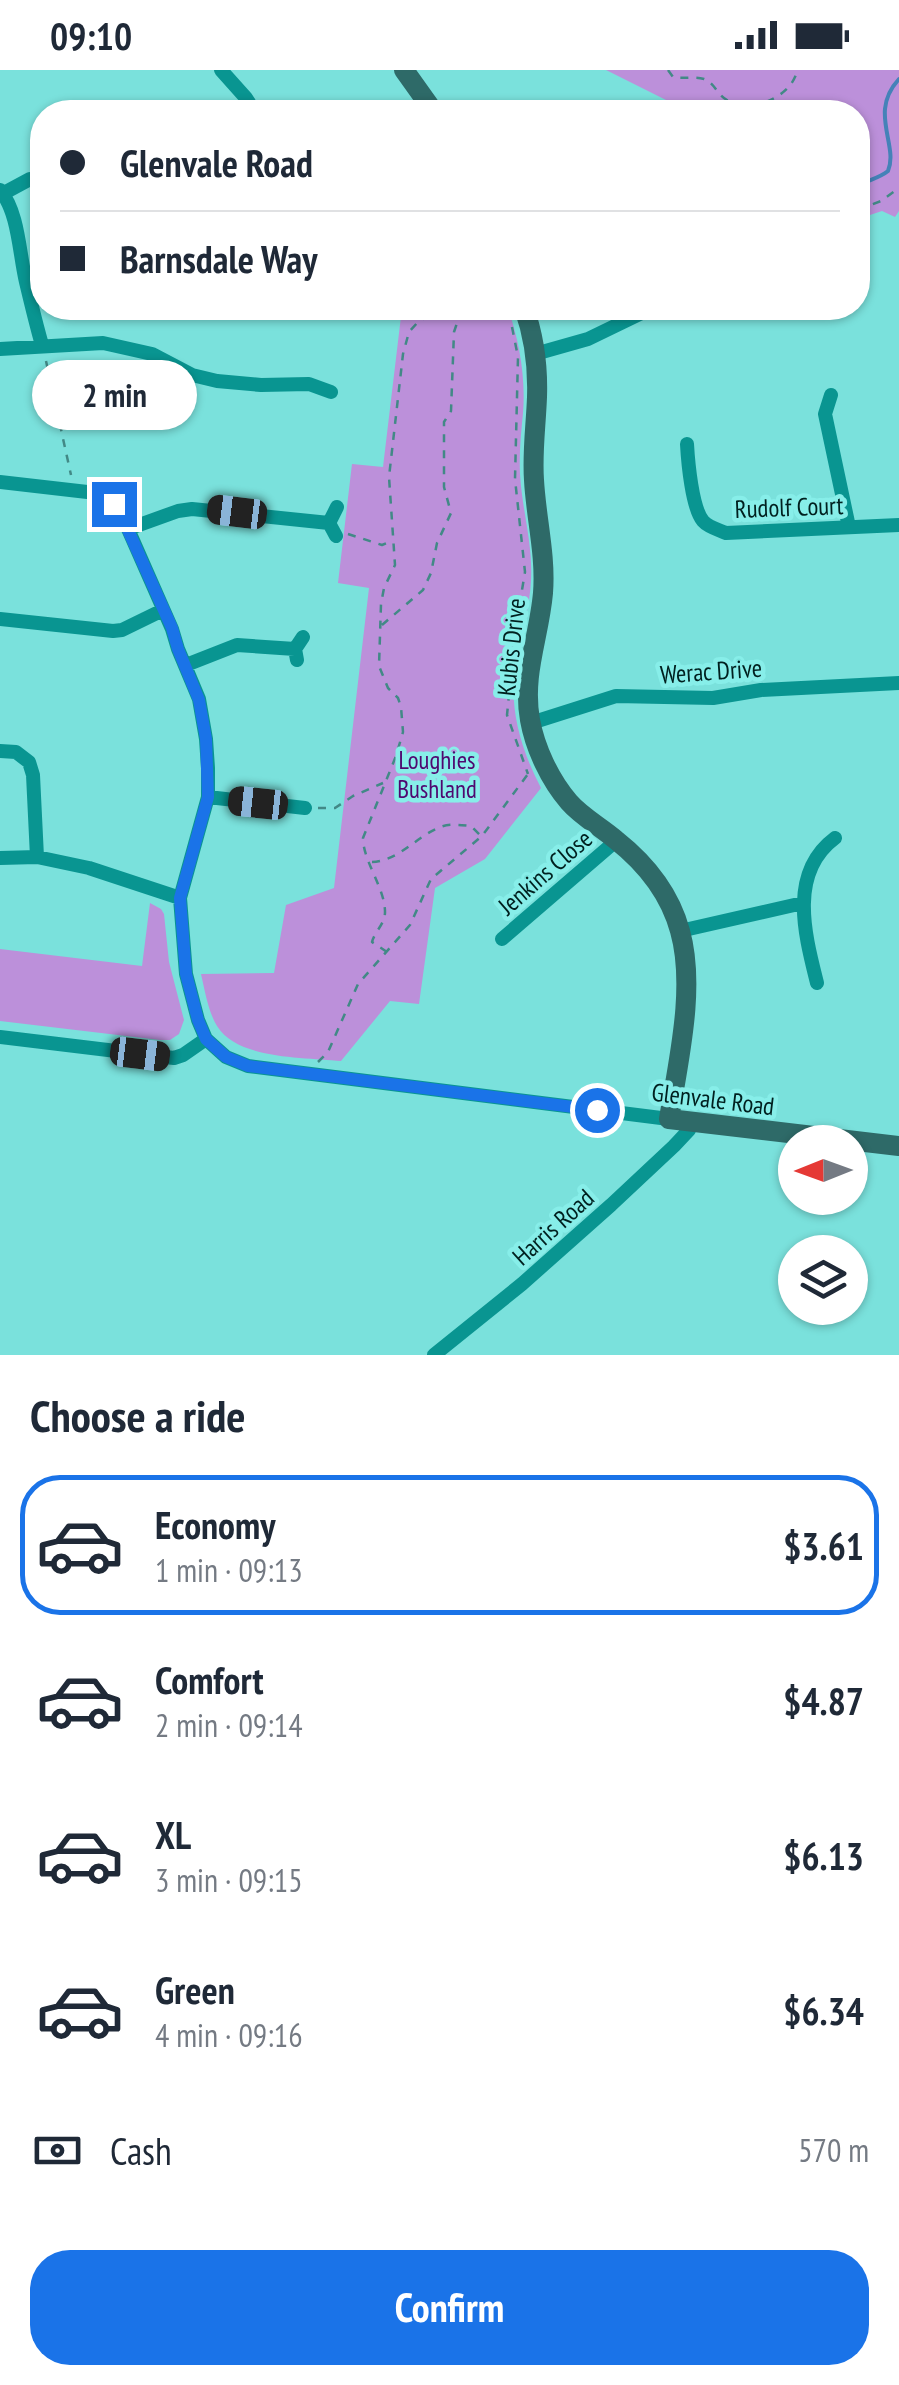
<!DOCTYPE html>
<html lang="en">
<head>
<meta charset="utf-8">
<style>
	body { margin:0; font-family:"PT Sans Narrow",sans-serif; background:#f2f2f3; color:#1f2937; height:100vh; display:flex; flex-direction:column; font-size:38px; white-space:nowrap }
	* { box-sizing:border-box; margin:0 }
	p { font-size:32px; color:#747a83 }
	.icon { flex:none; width:55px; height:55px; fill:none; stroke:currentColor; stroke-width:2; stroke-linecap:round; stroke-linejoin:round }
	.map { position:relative; height:1285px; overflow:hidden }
	.sheet { display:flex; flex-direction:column; background:#fff; flex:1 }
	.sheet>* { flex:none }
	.banner { position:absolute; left:30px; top:30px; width:840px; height:220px; border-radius:40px; box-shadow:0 2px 8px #0004; display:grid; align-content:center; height:220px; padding:0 30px; background:#fff }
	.needle { width:65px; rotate:269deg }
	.tools { position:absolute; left:778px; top:1055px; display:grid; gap:20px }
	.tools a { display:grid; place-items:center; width:90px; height:90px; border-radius:50%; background:#fff; box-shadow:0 2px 8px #0004; font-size:50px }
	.end { position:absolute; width:45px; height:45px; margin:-22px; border:12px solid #1a73e8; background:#fff; box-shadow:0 0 0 5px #fff }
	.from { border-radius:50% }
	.bubble { position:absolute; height:70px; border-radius:35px; background:#fff; box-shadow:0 2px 8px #0004; font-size:32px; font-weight:800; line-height:70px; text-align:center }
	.car { position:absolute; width:30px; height:60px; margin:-30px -15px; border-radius:12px; box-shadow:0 0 8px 2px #0007; background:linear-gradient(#222 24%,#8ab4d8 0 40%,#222 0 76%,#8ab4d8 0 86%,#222 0) }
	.banner b { display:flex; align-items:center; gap:35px; height:95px; font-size:38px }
	.banner b+b { border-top:2px solid #e0e1e3 }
	.banner i { width:25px; height:25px; background:#1f2937 }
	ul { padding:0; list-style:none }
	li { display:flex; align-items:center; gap:30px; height:140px; margin:0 20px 15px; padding:0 10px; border:5px solid transparent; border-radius:40px }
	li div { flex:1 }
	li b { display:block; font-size:38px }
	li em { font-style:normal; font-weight:800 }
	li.on { border-color:#1a73e8 }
	li>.icon { width:90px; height:90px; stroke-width:1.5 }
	h2 { padding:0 30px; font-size:45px; line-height:120px }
	.pay { display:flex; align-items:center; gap:25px; height:110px; padding:0 30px; font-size:38px }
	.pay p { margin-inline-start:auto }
	.action { display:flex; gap:20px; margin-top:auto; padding:20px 30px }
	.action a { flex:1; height:115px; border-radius:40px; background:#1a73e8; color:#fff; font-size:40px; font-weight:800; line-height:115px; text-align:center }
	.status { display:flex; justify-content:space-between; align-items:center; height:70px; padding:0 50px; background:#fff; direction:ltr }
	.status svg { height:28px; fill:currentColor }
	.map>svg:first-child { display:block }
	.green { fill:#bc90da }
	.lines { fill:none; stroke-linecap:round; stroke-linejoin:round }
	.stream { stroke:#4582b8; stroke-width:4 }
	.path { stroke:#428986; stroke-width:2.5; stroke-dasharray:8 8; stroke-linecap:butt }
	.street { stroke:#099591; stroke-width:14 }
	.secondary { stroke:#2e6a68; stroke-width:20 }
	.route { stroke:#1a73e8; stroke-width:12 }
	.labels { text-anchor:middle; stroke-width:9; stroke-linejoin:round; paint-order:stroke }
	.street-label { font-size:25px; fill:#00201f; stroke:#87eee9 }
	.park-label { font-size:25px; fill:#4f076f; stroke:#87eee9 }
</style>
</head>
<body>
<div class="status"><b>09:10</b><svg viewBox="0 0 49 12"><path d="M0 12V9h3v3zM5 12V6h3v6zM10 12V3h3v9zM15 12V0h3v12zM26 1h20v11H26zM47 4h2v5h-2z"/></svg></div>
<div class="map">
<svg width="899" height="1285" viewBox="0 0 899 1285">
	<rect width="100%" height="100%" fill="#7ae1dc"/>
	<!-- green -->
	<path class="green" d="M606 0H899V141L895 147 882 141 858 149V42H690Z
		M402 238H508C519 271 526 307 523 343 521 363 519 383 520 404 522 440 533 474 531 510 530 536 522 560 517 585 507 632 519 676 541 718L485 789 435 818 419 934 390 931 341 991C305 987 238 990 217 956 208 941 205 921 201 904L274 903 286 835 334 818 369 518 338 513 352 394 383 397Z
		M150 833 161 839 164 844 169 892 184 950 179 964 170 970H160L0 951V879L142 896Z"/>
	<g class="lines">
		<!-- stream -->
		<path class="stream" d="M862 131 866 112C873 109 882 106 888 101 899 75 868 42 899 9"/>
		<!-- path -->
		<path class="path" d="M668 0 673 7C683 9 695 6 704 9 715 13 717 25 727 30 746 42 778 32 791 14 794 10 796 5 798 0
			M858 140 881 131 899 118
			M512 257 518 287 515 409 525 502 516 556 507 645 528 704
			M46 291 71 405
			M348 464 382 475 392 471
			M382 555 423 520 431 503 437 473 451 443 444 417V352L451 341 454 262 462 238
			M318 738H335L353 726 383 713
			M372 792C398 791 415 768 438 758 448 753 460 755 471 756L480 765
			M387 882 372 872C375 861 385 854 385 842 385 818 363 791 363 768L396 686 403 662 401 637 398 628 388 618 379 596 381 534 384 518 395 495 389 407 403 284 409 262 418 252 440 238
			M318 992 328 982 358 914 410 855 431 809 482 766 528 704"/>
		<!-- street -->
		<path class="street" d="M221 0 246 28 255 42
			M0 120C19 143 19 183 26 212 31 233 36 254 42 275
			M4 123 30 109H42
			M0 279 103 273 152 284 192 305 217 311 261 315 309 314 331 322
			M535 284 588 269 652 238
			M831 325 825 344 849 457
			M687 374C688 392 692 438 703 451 708 457 719 460 726 463L899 455
			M0 412 96 423 114 434 128 459 172 559 178 579 199 629 206 669 208 698V727L180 828 186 904 198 950 206 969 226 987 248 996 669 1049
			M128 459 178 441 192 439 329 453
			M336 466 329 453 337 437
			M0 549 113 561 122 560 163 540
			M297 590 295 579 303 567
			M186 595 237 575 295 579
			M531 653 616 626 713 628 761 620 899 613
			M0 681 16 682 29 692 33 705 37 787
			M208 727 305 738
			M0 788 37 787 89 798 180 828
			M680 861 803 833
			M502 869 617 770
			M817 913C805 865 788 803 835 768
			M0 967 174 988 183 985 206 969
			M434 1285 522 1214 611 1135 674 1076 689 1060 690 1051"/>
		<!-- secondary -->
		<path class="secondary" d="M404 0 434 42
			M524 238C534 266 538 297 537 327 536 355 532 382 534 410 536 448 546 485 543 523 539 568 522 604 530 650 535 678 550 710 569 732 582 747 601 757 616 770 645 793 670 824 680 861 696 918 678 992 669 1049L899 1076"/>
	</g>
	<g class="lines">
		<!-- route -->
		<path class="route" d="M114 434 128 460 172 558 178 579 199 630 206 669 208 727 180 828 186 904 198 950 206 969 226 987 248 996 597 1040"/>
	</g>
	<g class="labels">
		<!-- street labels -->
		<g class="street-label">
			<text transform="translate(789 437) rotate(-2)" y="9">Rudolf Court</text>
			<text transform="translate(511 577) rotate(-84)" y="9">Kubis Drive</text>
			<text transform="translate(711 601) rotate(-4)" y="9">Werac Drive</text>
			<text transform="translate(545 802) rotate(-41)" y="9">Jenkins Close</text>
			<text transform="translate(713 1029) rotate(7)" y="9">Glenvale Road</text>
			<text transform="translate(553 1157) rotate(-42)" y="9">Harris Road</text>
		</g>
		<!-- park labels -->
		<g class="park-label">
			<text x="437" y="699">Loughies<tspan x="437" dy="29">Bushland</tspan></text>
		</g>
	</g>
</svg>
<div class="tools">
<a><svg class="needle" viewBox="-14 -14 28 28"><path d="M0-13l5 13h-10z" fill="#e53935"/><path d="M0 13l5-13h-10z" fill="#747a83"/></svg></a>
<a><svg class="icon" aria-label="layers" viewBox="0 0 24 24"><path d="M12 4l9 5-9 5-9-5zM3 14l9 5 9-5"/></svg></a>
</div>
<i class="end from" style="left:597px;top:1040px"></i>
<i class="end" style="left:114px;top:434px"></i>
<div class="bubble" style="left:32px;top:290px;width:165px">2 min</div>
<i class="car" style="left:237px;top:442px;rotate:277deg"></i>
<i class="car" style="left:258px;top:733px;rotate:276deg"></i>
<i class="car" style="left:140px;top:984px;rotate:97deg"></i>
<div class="banner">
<b><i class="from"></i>Glenvale Road</b>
<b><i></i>Barnsdale Way</b>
</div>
</div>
<section class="sheet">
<h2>Choose a ride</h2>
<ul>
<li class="on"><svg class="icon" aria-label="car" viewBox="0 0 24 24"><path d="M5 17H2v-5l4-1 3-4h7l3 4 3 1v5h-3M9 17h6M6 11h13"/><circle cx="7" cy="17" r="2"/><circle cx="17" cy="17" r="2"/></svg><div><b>Economy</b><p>1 min · 09:13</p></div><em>$3.61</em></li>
<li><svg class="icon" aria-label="car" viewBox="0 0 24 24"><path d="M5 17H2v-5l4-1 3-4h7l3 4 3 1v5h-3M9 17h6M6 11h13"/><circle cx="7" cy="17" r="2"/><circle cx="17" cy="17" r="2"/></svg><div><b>Comfort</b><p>2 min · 09:14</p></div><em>$4.87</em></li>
<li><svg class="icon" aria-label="car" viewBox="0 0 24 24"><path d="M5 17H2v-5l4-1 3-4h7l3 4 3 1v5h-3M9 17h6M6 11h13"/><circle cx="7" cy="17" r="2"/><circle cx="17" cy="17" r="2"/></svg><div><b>XL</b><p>3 min · 09:15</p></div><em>$6.13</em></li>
<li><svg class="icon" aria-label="car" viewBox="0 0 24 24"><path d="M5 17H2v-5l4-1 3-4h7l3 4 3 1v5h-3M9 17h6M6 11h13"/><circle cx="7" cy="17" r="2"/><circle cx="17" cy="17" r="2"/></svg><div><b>Green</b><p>4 min · 09:16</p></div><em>$6.34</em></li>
</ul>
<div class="pay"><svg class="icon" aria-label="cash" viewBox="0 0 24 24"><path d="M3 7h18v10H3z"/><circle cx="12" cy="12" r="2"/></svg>Cash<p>570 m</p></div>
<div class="action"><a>Confirm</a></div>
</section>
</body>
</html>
